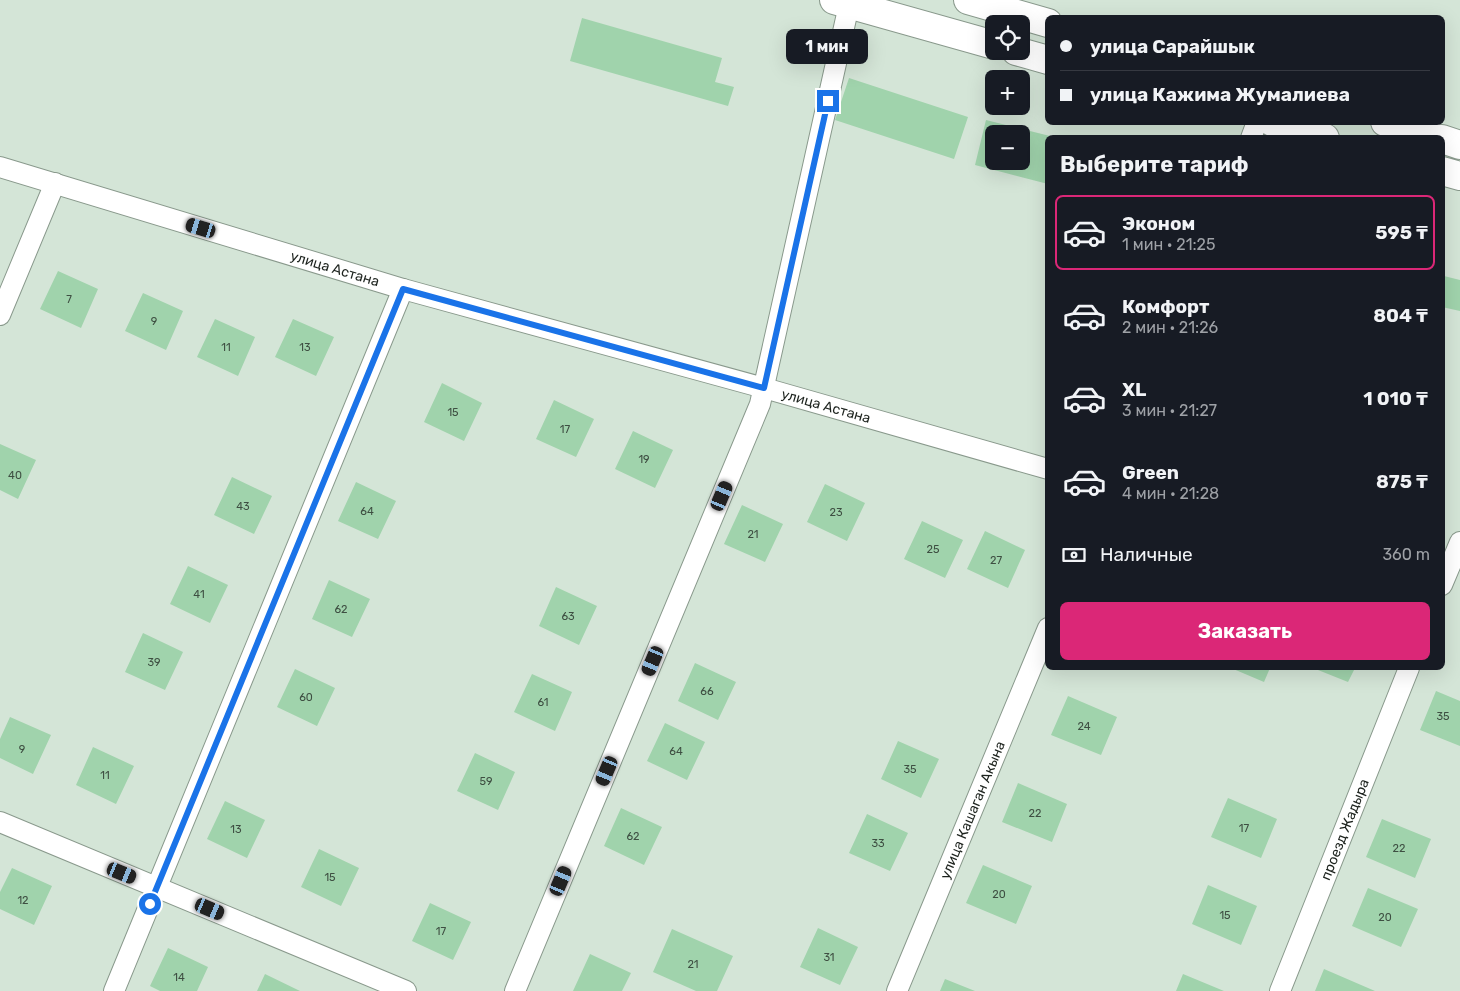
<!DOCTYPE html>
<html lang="ru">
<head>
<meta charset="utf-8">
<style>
	body { margin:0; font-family:Rubik,sans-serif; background:#242831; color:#f1f3f6; height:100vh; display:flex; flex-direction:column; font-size:19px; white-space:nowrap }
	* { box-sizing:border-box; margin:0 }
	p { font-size:16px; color:#9ea1a6 }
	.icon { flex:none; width:28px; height:28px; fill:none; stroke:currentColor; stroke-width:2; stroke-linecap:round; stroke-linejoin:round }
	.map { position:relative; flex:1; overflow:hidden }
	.details { position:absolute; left:1045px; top:135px; width:400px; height:535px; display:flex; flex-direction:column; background:#171b24; border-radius:8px; box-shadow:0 5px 20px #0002 }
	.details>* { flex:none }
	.top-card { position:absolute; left:1045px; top:15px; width:400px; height:110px; border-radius:8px; box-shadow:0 5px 20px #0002; display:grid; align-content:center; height:110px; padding:0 15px; background:#171b24 }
	.controls { position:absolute; left:985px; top:15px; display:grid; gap:10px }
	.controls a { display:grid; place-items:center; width:45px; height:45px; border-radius:8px; background:#171b24; box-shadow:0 5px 20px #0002; font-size:25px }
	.end { position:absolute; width:22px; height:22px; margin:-11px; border:6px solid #1a73e8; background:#fff; box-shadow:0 0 0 2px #fff }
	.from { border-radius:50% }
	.bubble { position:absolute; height:35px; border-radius:8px; background:#171b24; box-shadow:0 5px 20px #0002; font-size:16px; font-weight:700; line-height:35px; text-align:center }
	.car { position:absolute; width:15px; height:30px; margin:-15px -8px; border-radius:6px; box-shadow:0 0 4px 1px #0007; background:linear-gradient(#222 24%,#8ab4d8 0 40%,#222 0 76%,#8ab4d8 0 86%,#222 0) }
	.top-card b { display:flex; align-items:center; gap:18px; height:48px; font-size:19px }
	.top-card b+b { border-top:1px solid #363941 }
	.top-card i { width:12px; height:12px; background:#f1f3f6 }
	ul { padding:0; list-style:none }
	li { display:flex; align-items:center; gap:15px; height:75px; margin:0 10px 8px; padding:0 5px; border:2px solid transparent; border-radius:8px }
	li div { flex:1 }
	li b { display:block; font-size:19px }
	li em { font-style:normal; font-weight:700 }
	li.current { border-color:#db2777 }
	li>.icon { width:45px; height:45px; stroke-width:1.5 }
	h2 { padding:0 15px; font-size:22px; line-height:60px }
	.pay { display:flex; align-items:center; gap:12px; height:55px; padding:0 15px; font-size:19px }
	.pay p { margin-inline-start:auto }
	.action { display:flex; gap:10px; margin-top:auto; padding:10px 15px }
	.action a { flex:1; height:58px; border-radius:8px; background:#db2777; color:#fff; font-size:20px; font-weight:700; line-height:58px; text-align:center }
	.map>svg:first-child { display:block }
	.building { fill:#a0d3ac; fill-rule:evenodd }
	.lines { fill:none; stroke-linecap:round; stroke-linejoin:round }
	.minor-casing { stroke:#89998c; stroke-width:22 }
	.secondary-casing { stroke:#89998c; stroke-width:30 }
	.minor { stroke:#fff; stroke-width:20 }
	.secondary { stroke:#fff; stroke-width:28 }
	.route { stroke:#1a73e8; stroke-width:6 }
	.labels { text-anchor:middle; stroke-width:4; stroke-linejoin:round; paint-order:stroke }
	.number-label { font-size:11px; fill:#3e4f42 }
	.street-label { font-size:14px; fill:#1d231e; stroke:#fff }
</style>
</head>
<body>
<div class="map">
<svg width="1460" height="991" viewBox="0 0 1460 991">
	<rect width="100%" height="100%" fill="#d4e5d7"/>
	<!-- building -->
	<path class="building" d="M582 18 722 58 715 82 734 87 728 106 570 61Z
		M849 78 968 117 954 159 835 120Z
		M986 120 1054 137 1048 138V184L975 165ZM994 134H1021V161H994Z
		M58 271 98 289 81 328 40 309Z
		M1444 276 1460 280V311L1442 307V283Z
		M143 293 183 311 166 350 125 331Z
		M215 319 255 337 238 376 197 357Z
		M293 319 334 337 316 376 275 357Z
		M442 383 482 403 464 441 424 422Z
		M554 400 594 419 576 457 536 439Z
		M633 431 673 450 655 488 615 469Z
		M0 444 36 460 18 499 0 490Z
		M232 477 272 496 254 534 214 515Z
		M356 482 396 501 378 539 338 521Z
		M825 484 865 503 847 541 807 522Z
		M742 505 783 524 765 562 724 544Z
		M922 521 963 540 945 578 904 559Z
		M985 531 1025 550 1008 588 967 569Z
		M188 566 228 585 210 623 170 604Z
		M329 580 370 599 352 637 312 619Z
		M556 587 597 606 579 645 539 626Z
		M143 633 183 652 165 690 125 672Z
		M695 663 736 682 718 720 678 701Z
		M1231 668H1270L1264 682Z
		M1313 668H1355L1348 682Z
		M295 669 335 688 317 726 277 707Z
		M532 674 572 692 555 731 514 712Z
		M1436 691 1460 701V746L1420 730Z
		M1068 696 1117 717 1101 755 1051 735Z
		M10 717 51 735 33 774 0 758V739Z
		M665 723 705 742 687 780 647 761Z
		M898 741 939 759 921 798 881 779Z
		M93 747 134 766 116 804 76 785Z
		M475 753 515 772 498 810 457 791Z
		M1018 783 1067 804 1052 842 1002 822Z
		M1228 798 1277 819 1261 858 1211 837Z
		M225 801 265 820 247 858 207 839Z
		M621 808 662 827 644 865 604 846Z
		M867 814 908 833 890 871 849 853Z
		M1382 819 1431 839 1415 878 1366 857Z
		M319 849 359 868 341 906 301 887Z
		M983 865 1032 886 1016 924 966 903Z
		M12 868 52 886 34 925 0 909V892Z
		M1208 885 1257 906 1241 945 1192 924Z
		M1368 888 1418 909 1401 947 1352 926Z
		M430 903 471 922 453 960 412 941Z
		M818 928 858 947 840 985 800 967Z
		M672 929 733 956 717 991H696L653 972Z
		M168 948 208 967 197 991H160L150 986Z
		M590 954 631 973 622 991H573Z
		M1324 969 1375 991H1315Z
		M265 974 300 991H257Z
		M1183 974 1224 991H1176Z
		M945 979 975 991H940Z"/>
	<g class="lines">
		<defs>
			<g id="minor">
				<path d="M1251 138 1257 122"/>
				<path id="s1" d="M0 167 403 289 764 388 1048 469"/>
				<path d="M0 315 55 183"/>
				<path d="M1442 585 1460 542"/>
				<path d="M0 822 406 991"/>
				<path d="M114 991 403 289"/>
				<path d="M515 991 760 404 849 5"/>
				<path id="s2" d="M897 991 1048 628"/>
				<path id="s3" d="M1280 991 1409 668"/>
			</g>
			<path id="secondary" d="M834 0 994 45
				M968 0 1048 23
				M1016 51 1048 60
				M1272 122 1325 138
				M1385 122 1436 138
				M1442 139 1460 145
				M1442 171 1460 176"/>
		</defs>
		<!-- minor casing -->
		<use href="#minor" class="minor-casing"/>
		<!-- secondary casing -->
		<use href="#secondary" class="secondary-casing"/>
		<!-- minor -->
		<use href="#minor" class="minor"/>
		<!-- secondary -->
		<use href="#secondary" class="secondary"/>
	</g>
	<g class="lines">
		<!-- route -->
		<path class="route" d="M150 904 403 289 764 388 828 101"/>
	</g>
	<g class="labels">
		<!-- number labels -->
		<g class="number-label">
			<text x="69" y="303">7</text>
			<text x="154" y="325">9</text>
			<text x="226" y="351">11</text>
			<text x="305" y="351">13</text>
			<text x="453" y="416">15</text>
			<text x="565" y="433">17</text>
			<text x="644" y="463">19</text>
			<text x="15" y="479">40</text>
			<text x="243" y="510">43</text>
			<text x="367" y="515">64</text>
			<text x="836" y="516">23</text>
			<text x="753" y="538">21</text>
			<text x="933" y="553">25</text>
			<text x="996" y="564">27</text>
			<text x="199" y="598">41</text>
			<text x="341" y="613">62</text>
			<text x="568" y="620">63</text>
			<text x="154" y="666">39</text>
			<text x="707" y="695">66</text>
			<text x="306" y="701">60</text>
			<text x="543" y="706">61</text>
			<text x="1443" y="720">35</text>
			<text x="1084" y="730">24</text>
			<text x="22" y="753">9</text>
			<text x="676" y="755">64</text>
			<text x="910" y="773">35</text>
			<text x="105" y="779">11</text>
			<text x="486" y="785">59</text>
			<text x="1035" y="817">22</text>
			<text x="1244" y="832">17</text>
			<text x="236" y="833">13</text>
			<text x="633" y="840">62</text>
			<text x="878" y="847">33</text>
			<text x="1399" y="852">22</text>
			<text x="330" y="881">15</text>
			<text x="999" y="898">20</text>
			<text x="23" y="904">12</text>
			<text x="1225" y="919">15</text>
			<text x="1385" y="921">20</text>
			<text x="441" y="935">17</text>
			<text x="829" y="961">31</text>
			<text x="693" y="968">21</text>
			<text x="179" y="981">14</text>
		</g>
		<!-- street labels -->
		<g class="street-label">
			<text dy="5" stroke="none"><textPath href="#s1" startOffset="350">улица Астана</textPath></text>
			<text dy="5" stroke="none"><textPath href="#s1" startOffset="860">улица Астана</textPath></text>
			<text dy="5" stroke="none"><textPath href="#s2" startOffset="196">улица Кашаган Акына</textPath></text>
			<text dy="5" stroke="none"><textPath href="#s3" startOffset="174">проезд Жадыра</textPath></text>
		</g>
	</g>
</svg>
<div class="controls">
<a><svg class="icon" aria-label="locate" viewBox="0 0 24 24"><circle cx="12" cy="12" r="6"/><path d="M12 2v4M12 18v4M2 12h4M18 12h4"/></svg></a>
<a>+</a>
<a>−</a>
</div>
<i class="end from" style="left:150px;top:904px"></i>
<i class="end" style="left:828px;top:101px"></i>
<div class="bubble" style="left:786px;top:29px;width:82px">1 мин</div>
<i class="car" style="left:201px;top:228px;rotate:287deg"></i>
<i class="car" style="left:722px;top:496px;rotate:23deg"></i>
<i class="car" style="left:653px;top:661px;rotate:203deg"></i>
<i class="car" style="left:607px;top:771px;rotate:203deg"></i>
<i class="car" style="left:122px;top:873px;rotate:112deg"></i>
<i class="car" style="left:561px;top:881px;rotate:23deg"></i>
<i class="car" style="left:210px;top:909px;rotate:113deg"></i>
<div class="top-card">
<b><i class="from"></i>улица Сарайшык</b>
<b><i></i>улица Кажима Жумалиева</b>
</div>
<section class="details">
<h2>Выберите тариф</h2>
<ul>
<li class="current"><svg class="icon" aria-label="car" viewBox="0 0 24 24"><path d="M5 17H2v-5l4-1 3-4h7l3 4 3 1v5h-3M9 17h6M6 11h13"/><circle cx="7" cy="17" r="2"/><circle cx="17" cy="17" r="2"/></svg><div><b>Эконом</b><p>1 мин · 21:25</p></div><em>595 ₸</em></li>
<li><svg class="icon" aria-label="car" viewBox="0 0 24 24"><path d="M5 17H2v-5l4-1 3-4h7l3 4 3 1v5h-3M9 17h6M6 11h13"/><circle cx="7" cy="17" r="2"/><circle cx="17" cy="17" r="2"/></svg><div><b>Комфорт</b><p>2 мин · 21:26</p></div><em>804 ₸</em></li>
<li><svg class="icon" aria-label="car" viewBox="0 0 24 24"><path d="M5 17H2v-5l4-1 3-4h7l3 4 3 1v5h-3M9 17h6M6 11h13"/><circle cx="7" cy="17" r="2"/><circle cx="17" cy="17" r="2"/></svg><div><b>XL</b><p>3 мин · 21:27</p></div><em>1 010 ₸</em></li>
<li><svg class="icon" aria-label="car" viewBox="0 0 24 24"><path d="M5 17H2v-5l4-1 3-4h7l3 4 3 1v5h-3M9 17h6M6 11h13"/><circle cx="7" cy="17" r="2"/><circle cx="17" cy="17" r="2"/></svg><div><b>Green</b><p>4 мин · 21:28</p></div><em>875 ₸</em></li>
</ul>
<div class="pay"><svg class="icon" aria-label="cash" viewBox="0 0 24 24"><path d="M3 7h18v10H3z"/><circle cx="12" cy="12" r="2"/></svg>Наличные<p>360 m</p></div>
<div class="action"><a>Заказать</a></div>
</section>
</div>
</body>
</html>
